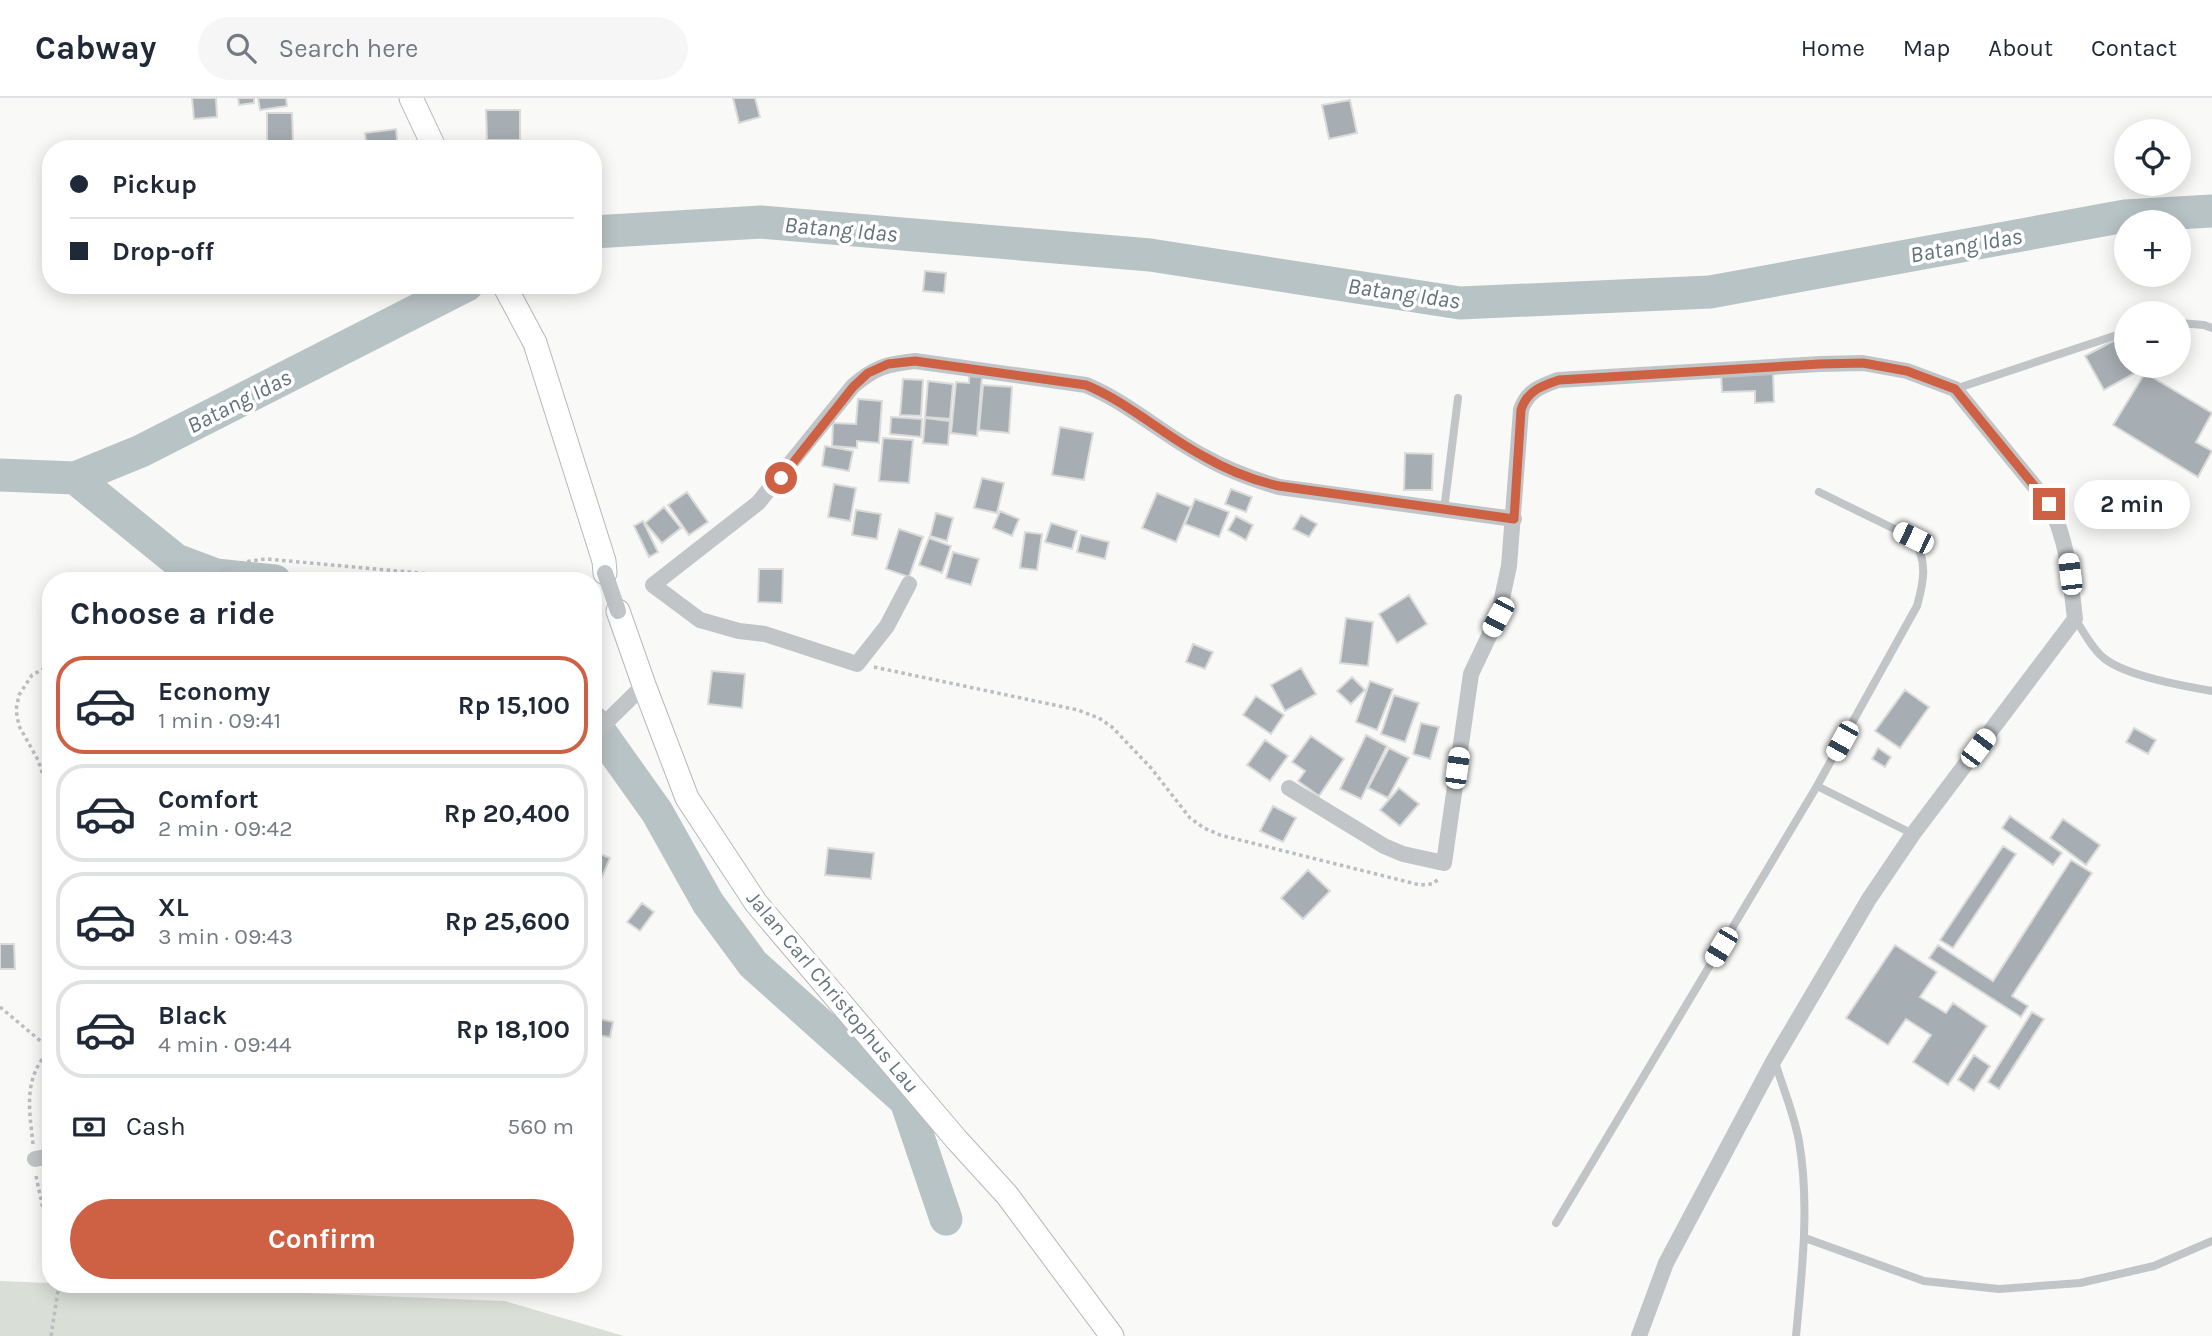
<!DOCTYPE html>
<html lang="en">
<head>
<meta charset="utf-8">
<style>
	body { margin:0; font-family:Karla,sans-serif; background:#f6f6f7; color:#1f2937; height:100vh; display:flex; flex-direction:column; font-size:26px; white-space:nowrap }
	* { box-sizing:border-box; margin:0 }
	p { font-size:23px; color:#747a83 }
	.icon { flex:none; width:38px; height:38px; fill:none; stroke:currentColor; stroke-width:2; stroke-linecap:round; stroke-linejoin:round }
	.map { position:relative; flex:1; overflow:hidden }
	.drawer { position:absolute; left:42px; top:474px; width:560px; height:721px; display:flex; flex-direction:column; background:#fff; border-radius:28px; box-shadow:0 4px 18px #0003 }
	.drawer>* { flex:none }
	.hud { position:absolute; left:42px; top:42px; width:560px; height:154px; border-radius:28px; box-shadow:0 4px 18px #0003; display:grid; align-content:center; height:154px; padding:0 28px; background:#fff }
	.tools { position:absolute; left:2114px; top:21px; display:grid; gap:14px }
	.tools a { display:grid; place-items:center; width:77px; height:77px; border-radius:50%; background:#fff; box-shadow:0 4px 18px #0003; font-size:35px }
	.end { position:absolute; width:32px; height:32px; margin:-16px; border:9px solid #ce6043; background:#fff; box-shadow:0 0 0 4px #fff }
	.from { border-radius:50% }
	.bubble { position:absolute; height:49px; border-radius:24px; background:#fff; box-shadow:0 4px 18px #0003; font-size:23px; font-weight:700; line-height:49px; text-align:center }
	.car { position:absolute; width:21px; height:42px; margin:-21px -10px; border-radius:9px; box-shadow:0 0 5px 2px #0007; background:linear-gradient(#fff 24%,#345 0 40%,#fff 0 76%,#345 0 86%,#fff 0) }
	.hud b { display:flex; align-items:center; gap:24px; height:66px; font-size:26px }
	.hud b+b { border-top:2px solid #e0e1e3 }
	.hud i { width:18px; height:18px; background:#1f2937 }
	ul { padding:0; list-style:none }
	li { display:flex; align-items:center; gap:21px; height:98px; margin:0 14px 10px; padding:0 14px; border:4px solid #e0e1e3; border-radius:28px }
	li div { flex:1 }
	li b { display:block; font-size:26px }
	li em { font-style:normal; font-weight:700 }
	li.on { border-color:#ce6043 }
	li>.icon { width:63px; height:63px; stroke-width:1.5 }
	h2 { padding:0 28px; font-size:32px; line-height:84px }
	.pay { display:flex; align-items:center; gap:18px; height:77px; padding:0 28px; font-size:26px }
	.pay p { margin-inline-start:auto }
	.cta { display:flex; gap:14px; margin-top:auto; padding:14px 28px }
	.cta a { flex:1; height:80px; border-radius:42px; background:#ce6043; color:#fff; font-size:28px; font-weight:700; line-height:80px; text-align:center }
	header { display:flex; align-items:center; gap:42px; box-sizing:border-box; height:98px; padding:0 35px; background:#fff; border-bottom:2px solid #e0e1e3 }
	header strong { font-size:33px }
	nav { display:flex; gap:38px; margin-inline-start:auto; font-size:24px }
	.search { width:490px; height:63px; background:#f6f6f7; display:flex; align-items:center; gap:18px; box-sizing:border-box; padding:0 24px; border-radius:38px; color:#747a83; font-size:26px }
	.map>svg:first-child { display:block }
	.green { fill:#d9ded7 }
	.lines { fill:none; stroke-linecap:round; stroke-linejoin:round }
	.river { stroke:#b8c3c6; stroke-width:33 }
	.building { fill:#a7aeb3; stroke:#dbdbda; stroke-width:2 }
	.secondary-casing { stroke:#b4b9bc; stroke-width:25 }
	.path { stroke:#bbbec0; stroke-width:3.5; stroke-dasharray:3.5 3.5; stroke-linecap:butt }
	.lane { stroke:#c1c5c8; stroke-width:8 }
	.street { stroke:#c1c5c8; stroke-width:16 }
	.secondary { stroke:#fff; stroke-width:23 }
	.street-bridge { stroke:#c1c5c8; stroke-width:16 }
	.route { stroke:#ce6043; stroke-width:9 }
	.labels { text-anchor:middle; stroke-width:7; stroke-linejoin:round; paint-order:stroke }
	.street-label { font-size:21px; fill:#67757e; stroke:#fff }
	.water-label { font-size:23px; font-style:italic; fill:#637378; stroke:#fff }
</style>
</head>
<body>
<header>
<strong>Cabway</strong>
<div class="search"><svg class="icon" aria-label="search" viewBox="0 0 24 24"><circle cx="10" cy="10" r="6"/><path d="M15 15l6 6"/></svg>Search here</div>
<nav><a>Home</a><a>Map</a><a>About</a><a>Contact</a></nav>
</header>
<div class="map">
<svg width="2212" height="1238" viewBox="0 0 2212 1238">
	<rect width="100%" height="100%" fill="#f9f9f7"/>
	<!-- green -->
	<path class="green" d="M0 1183 505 1203 624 1238H0Z"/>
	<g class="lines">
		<!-- river -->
		<path class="river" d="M593 134 761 124 1150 157 1460 205 1710 194 2125 118 2212 113
			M0 377 75 380 141 353 467 187
			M75 380 176 462 216 477 275 483
			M593 624 657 714 708 805 753 866 906 1003 946 1121"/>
	</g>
	<!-- building -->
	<path class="building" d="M192 0H216L217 19 194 21Z
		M238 0H254V5L239 7Z
		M258 0H286L287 8 260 12Z
		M733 0H755L760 19 739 25Z
		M1350 2 1357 35 1329 41 1322 7Z
		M486 12H520V42H487Z
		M267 15H292L293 44H267Z
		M396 31 398 51H367L365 35Z
		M925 173 946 175 944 195 923 193Z
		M2126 236V268L2146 269 2104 292 2085 258Z
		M1773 273 1774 304 1755 305V293L1722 294 1721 274Z
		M2145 275 2212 315 2196 344 2212 353 2198 379 2113 327Z
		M969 278 982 279 977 338 951 335 956 284 969 285Z
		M903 281 923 282 921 318 900 317Z
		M928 283 953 286 950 321 925 319Z
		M983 287 1012 289 1009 335 979 332Z
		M858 301 882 303 879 345 857 343V350L832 348 833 325 856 326Z
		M891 319 922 321 921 339 890 336Z
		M925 320 950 323 948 347 923 345Z
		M1060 329 1093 335 1084 382 1052 377Z
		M883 340 913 342 909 385 879 383Z
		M825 348 853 353 849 373 822 368Z
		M1405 355 1433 356 1432 392H1404Z
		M982 380 1004 385 997 415 974 410Z
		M834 386 856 390 850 423 828 419Z
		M1231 391 1252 399 1246 414 1225 406Z
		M687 394 708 424 689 437 668 407Z
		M1157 395 1191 409 1176 444 1142 430Z
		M1195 401 1229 414 1219 439 1185 426Z
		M664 409 681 430 662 445 645 425Z
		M856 412 881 416 877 441 852 437Z
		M1000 413 1019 421 1012 438 993 430Z
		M936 415 953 420 947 443 930 438Z
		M1301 417 1317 426 1309 439 1293 431Z
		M1236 418 1253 427 1246 442 1228 432Z
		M643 423 658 454 649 459 634 428Z
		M1051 425 1077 433 1072 451 1045 444Z
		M899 431 923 439 909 479 886 471Z
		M1025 434 1042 436 1037 472 1020 470Z
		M1081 437 1109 444 1105 461 1077 454Z
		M929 440 951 448 942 475 919 467Z
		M953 454 979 461 971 487 946 480Z
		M759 471H783L782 505 758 504Z
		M1409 497 1427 526 1397 545 1379 516Z
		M1346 520 1373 524 1368 568 1340 565Z
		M1193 546 1213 554 1205 571 1186 564Z
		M1301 570 1316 596 1285 613 1271 587Z
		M712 573 745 576 742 610 708 606Z
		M1352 579 1365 592 1351 606 1337 593Z
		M1370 583 1393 591 1377 632 1356 624Z
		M1905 592 1929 609 1900 650 1875 633Z
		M1394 597 1419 605 1405 644 1381 636Z
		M1256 598 1284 617 1271 636 1243 617Z
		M1421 625 1439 629 1430 661 1413 656Z
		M2134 630 2156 642 2148 656 2126 644Z
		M1366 637 1387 648 1361 701 1340 691Z
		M1311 638 1344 661 1319 698 1298 683 1305 673 1292 664Z
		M1265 642 1288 658 1270 683 1247 667Z
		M1389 650 1409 660 1388 700 1368 690Z
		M1878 650 1891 659 1885 669 1872 661Z
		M1399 690 1419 706 1400 728 1380 712Z
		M1273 708 1296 720 1283 744 1260 733Z
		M2010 718 2062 755 2053 767 2002 730Z
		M2063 721 2100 747 2086 767 2050 740Z
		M2003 748 2016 756 1953 850 1940 842Z
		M828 750 874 755 871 781 825 777Z
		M593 753 610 760 602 779 593 775Z
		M2071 762 2092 775 2012 898 2028 908 2021 919 1929 860 1938 847 1993 883Z
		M1308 772 1330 793 1303 821 1281 800Z
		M642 805 654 814 640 833 627 824Z
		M0 846H14L15 871H0Z
		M1895 847 1937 874 1920 899 1946 915 1953 905 1987 928 1948 987 1913 964 1931 937 1906 921 1888 947 1846 920Z
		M2032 914 2044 921 1999 991 1988 984Z
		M600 921 613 924 610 939 597 937Z
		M1974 957 1990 968 1974 993 1958 982Z"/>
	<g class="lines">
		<defs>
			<path id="secondary" d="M411 0 435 51
				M504 187 535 245 604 463 605 475
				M618 513 644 587 687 700 756 805 956 1041 1007 1097 1112 1238"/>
		</defs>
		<!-- secondary casing -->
		<use href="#secondary" class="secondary-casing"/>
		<!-- path -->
		<path class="path" d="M211 483C225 466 246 463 267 461L506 483
			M51 567 32 577 19 597 16 612 19 628 38 662 51 701
			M874 569 1078 612 1099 620 1112 629 1151 670 1190 720 1204 730 1220 737 1420 787 1432 786 1439 781
			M0 909 50 951
			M33 1046C29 1008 23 980 51 950
			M36 1078 51 1148
			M51 1238 59 1186"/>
		<!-- lane -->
		<path class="lane" d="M2179 225 2204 227 2212 230
			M1955 291 2126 234
			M1819 394 1913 440C1928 463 1924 483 1917 508L1817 688 1913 736
			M1444 412 1458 300
			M2075 521C2084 534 2092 551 2105 561 2127 578 2184 588 2212 593
			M1775 964C1783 990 1794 1016 1799 1043 1810 1107 1802 1173 1796 1238
			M1556 1125 1817 688
			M1805 1140 1924 1183 1999 1191 2080 1185 2154 1168 2212 1143"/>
		<!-- street -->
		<path class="street" d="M909 486 887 528 857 566 765 536 739 533 700 522 653 487 758 405 853 288C875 269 887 266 915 263L1086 287C1129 305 1162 336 1203 358 1227 372 1252 381 1279 389L1514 421
			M593 637 644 587
			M1289 690 1384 748 1403 756 1444 765 1471 576 1498 519 1509 468 1521 312C1527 293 1541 288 1558 282L1820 266 1863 265 1907 273 1955 291 2049 406C2068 444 2070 479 2075 521L1913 736 1869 801 1774 962 1666 1165 1639 1238
			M35 1061 51 1058"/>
		<!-- secondary -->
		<use href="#secondary" class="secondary"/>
		<!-- street-bridge -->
		<path class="street-bridge" d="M605 475 618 513"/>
	</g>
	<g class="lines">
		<!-- route -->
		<path class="route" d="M781 380 853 289 868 275 888 266 915 263 1086 287C1129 305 1162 336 1203 358 1227 372 1252 382 1279 388L1514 421 1521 312C1527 293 1541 288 1559 282L1820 266 1863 265 1907 273 1955 291 2049 406"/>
	</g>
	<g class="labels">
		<!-- street labels -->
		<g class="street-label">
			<text transform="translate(833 894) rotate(50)" y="7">Jalan Carl Christophus Lau</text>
		</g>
		<!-- water labels -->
		<g class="water-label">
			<text transform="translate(841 131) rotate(5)" y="8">Batang Idas</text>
			<text transform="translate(1966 147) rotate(-10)" y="8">Batang Idas</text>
			<text transform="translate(1404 195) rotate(8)" y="8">Batang Idas</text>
			<text transform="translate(239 303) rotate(-27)" y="8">Batang Idas</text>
		</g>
	</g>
</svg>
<div class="tools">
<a><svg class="icon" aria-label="locate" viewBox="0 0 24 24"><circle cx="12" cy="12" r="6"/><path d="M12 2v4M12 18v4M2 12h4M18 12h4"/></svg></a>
<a>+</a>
<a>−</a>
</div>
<i class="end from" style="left:781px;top:380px"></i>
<i class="end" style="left:2049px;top:406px"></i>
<div class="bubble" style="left:2074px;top:382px;width:116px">2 min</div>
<i class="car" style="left:1913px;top:440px;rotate:296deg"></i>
<i class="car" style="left:2070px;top:476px;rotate:353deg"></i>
<i class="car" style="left:1498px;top:519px;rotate:208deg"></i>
<i class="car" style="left:1842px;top:643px;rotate:209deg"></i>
<i class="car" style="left:1978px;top:650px;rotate:37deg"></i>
<i class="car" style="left:1457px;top:670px;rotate:8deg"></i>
<i class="car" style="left:1721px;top:849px;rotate:211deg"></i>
<div class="hud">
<b><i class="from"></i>Pickup</b>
<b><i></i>Drop-off</b>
</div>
<section class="drawer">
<h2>Choose a ride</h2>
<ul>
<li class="on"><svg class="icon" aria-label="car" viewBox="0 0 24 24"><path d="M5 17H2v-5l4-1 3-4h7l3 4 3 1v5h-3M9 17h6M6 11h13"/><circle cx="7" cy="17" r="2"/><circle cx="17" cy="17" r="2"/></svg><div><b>Economy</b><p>1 min · 09:41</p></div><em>Rp 15,100</em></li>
<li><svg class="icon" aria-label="car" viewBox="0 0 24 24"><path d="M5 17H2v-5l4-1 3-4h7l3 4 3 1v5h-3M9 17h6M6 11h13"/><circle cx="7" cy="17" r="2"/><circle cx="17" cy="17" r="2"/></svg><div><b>Comfort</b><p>2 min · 09:42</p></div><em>Rp 20,400</em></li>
<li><svg class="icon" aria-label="car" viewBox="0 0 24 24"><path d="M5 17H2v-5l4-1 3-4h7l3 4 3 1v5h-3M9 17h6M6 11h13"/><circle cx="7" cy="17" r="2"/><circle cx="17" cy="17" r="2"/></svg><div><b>XL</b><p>3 min · 09:43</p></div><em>Rp 25,600</em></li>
<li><svg class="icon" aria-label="car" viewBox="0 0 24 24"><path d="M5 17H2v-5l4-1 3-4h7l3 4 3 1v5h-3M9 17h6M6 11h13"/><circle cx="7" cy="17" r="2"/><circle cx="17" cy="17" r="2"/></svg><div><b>Black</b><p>4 min · 09:44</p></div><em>Rp 18,100</em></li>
</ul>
<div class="pay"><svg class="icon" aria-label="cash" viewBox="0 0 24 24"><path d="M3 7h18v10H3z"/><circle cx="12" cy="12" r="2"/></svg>Cash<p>560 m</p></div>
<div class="cta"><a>Confirm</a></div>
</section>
</div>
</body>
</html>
